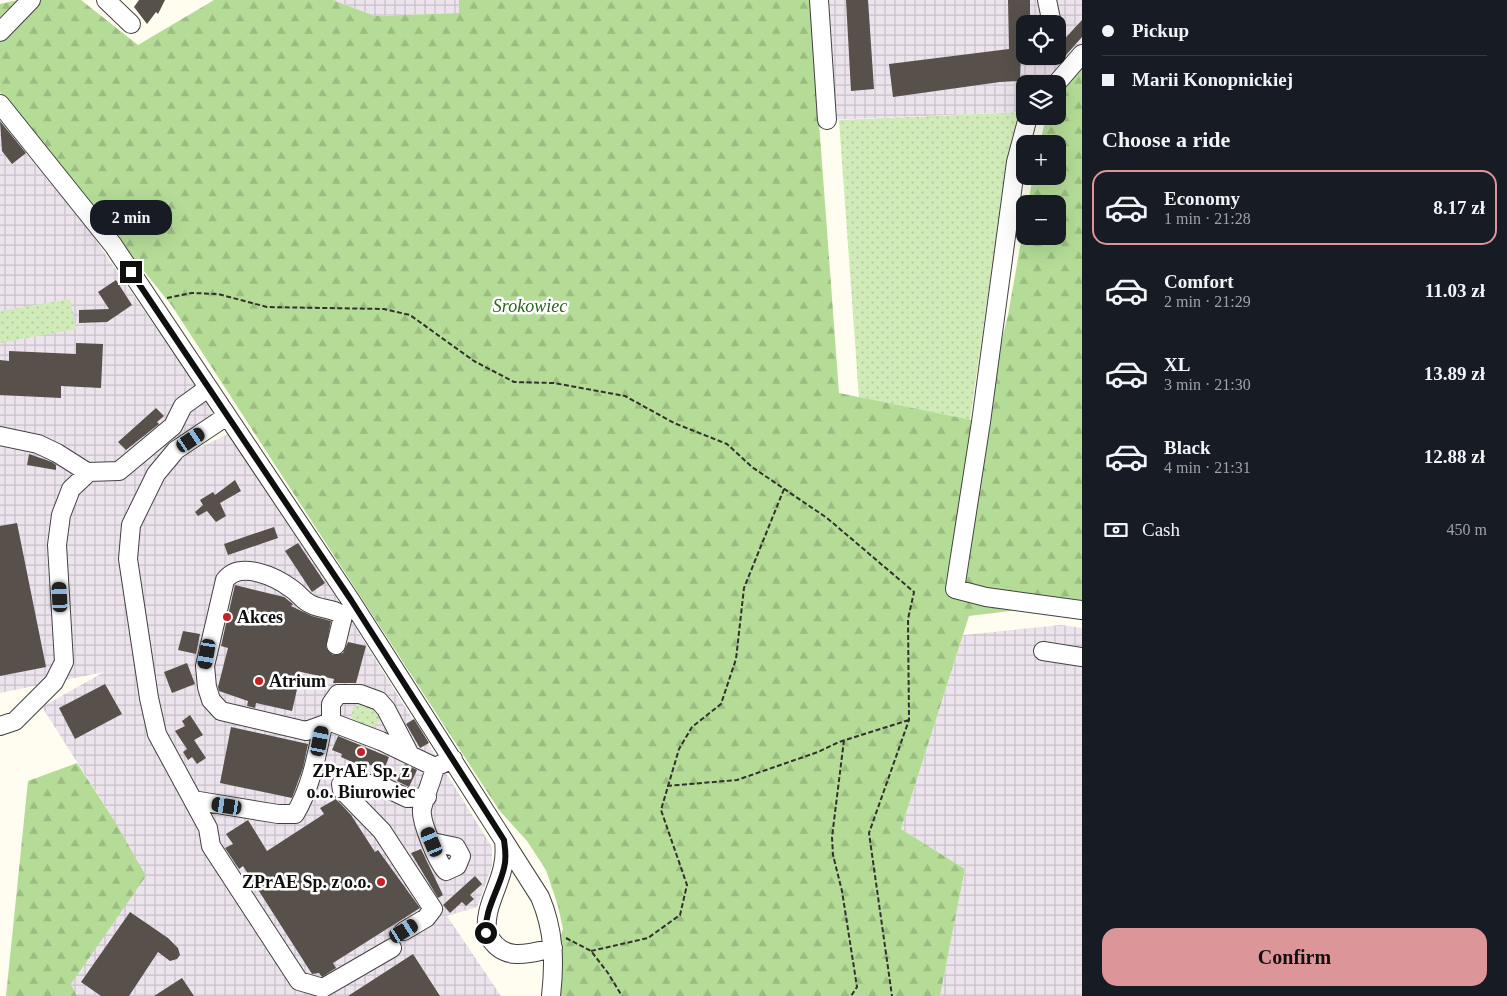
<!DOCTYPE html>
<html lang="en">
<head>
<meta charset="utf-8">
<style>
	body { margin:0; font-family:Georgia,serif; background:#242831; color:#f1f3f6; height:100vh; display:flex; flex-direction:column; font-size:19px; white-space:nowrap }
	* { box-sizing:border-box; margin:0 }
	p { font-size:16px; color:#9ea1a6 }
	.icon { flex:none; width:28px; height:28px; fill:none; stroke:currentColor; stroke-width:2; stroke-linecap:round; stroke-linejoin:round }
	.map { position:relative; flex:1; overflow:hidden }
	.sheet { display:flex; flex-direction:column; background:#171b24; width:425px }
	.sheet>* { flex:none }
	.hud { display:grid; align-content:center; height:110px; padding:0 20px; background:#171b24 }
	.controls { position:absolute; left:1016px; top:15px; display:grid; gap:10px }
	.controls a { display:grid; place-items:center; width:50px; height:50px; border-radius:10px; background:#171b24; box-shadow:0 5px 20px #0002; font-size:25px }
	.end { position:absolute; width:22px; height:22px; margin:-11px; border:6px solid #0f0f0f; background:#fff; box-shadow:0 0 0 2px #fff }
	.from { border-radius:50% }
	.bubble { position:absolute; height:35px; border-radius:15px; background:#171b24; box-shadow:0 5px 20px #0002; font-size:16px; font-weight:700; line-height:35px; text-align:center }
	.car { position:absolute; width:15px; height:30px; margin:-15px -8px; border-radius:6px; box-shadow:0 0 4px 1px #0007; background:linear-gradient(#222 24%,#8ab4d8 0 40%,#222 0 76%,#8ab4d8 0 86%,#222 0) }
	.hud b { display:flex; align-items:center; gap:18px; height:48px; font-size:19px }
	.hud b+b { border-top:1px solid #363941 }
	.hud i { width:12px; height:12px; background:#f1f3f6 }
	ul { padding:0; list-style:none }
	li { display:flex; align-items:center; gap:15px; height:75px; margin:0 10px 8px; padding:0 10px; border:2px solid transparent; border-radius:15px }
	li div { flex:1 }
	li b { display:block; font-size:19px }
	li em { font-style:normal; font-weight:700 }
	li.selected { border-color:#dc9598 }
	li>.icon { width:45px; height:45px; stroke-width:1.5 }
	h2 { padding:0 20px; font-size:22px; line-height:60px }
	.pay { display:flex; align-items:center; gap:12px; height:55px; padding:0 20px; font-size:19px }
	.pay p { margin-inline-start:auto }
	.primary-button { display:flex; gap:10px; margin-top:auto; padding:10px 20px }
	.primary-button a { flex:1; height:58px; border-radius:15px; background:#dc9598; color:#111; font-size:20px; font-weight:700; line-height:58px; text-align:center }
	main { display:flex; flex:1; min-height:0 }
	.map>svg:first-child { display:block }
	.industrial { fill:url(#industrial-grid); fill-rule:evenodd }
	.grass { fill:url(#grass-dots) }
	.forest { fill:url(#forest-firs) }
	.building { fill:#58504a }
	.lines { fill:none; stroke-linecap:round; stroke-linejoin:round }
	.minor-casing { stroke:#424242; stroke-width:20 }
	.path { stroke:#313131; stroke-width:2; stroke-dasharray:5 2.5; stroke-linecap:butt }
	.minor { stroke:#fff; stroke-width:18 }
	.route { stroke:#0f0f0f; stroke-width:6 }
	.poi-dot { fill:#c32226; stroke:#fff; stroke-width:2 }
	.labels { text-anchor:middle; stroke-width:5; stroke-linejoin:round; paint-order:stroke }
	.park-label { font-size:18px; font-style:italic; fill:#2a681d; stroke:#fff }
	.poi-label { font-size:18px; font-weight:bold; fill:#0f0f0f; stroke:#fff; text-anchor:start }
</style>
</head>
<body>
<main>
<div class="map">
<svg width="1082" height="996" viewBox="0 0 1082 996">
	<defs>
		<pattern id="industrial-grid" width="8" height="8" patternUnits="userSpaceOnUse" patternTransform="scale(1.25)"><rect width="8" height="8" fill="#ece3ed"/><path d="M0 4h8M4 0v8" fill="none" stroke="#c9c2ca"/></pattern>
		<pattern id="grass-dots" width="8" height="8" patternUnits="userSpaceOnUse" patternTransform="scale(1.25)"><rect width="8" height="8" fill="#d1ebb8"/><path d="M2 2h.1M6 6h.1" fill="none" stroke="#b2c89d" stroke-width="1.8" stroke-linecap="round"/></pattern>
		<pattern id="forest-firs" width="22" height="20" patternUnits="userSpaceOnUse" patternTransform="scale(1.25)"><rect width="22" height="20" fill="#b4dc97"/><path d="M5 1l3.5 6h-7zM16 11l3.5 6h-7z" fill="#9abc81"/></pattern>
	</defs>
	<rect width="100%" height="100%" fill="#fffcf0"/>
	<!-- industrial -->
	<path class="industrial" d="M333 0H459V13L375 16Z
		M821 0H1082V68L1058 98V84H1025V112L827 120ZM1025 24H1058V56H1025Z
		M0 122 86 226 216 415 162 451 146 480 121 556 136 672 152 673 137 548 140 528 163 482 178 461 198 448 229 434 339 601 492 847V866L477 907 447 916 501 996H77L71 984 95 948 114 820 42 707 104 672 0 693Z
		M1061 625 1082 628V996H940L965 869 901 829 963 635Z"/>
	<!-- grass -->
	<path class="grass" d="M1025 112 1009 150 970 420 859 398 839 120Z
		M70 299 76 329 0 343V311Z
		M364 701 380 711 381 718 373 729 351 721 353 707Z"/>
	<!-- forest -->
	<path class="forest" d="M18 0H81L138 45 214 0H333L375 16 459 13V0H810L839 393 981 422 1008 315 1025 219V236H1058V204H1028L1033 176H1058V144H1040L1046 116H1058V98L1082 68V602L969 616 901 829 965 869 940 996H550L554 956 563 929 558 906 546 870 527 841 499 810 172 306 0 92V4Z
		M77 763 114 820 146 876 71 984 77 996H6L28 781Z"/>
	<!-- building -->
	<path class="building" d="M139 0H165L158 14 156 12 147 24 134 7Z
		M846 0H868L874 89 851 91Z
		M1008 0H1030V24H1025V52H1021L1020 81 1000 82 893 97 889 64 1009 49Z
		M1082 20V37L1058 64V46Z
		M0 121 26 153 12 164 2 151Z
		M116 280 132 305 107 322 79 323V310L109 309 98 292Z
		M76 343 103 344 101 388 61 386V398L0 395V360L9 361V351L76 354Z
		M156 408 164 416 157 422 159 424 126 450 118 442Z
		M29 454 52 462 56 465V470L27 465Z
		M235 480 241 491 220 503 226 516 216 522 207 511 198 516 195 512 203 505 200 500 213 492 215 495Z
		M17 523 46 667 0 676V526Z
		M274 527 278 538 228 555 224 544Z
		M298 543 325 583 312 592 285 551Z
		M235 585 284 597 293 604 291 606 312 616 331 621 326 648 333 655 343 653 348 642 366 646 356 683H333L334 679 301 672 292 711 256 703 255 708 247 706 248 701 219 691 218 687 228 648 221 646Z
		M183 631 200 634 196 654 178 650Z
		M187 663 195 684 172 693 164 672Z
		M105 684 122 714 75 739 59 708Z
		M190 715 203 735 194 740 206 758 197 764 192 757 188 760 183 752 187 749 175 731 185 726 182 721Z
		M414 719 429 743 420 748 406 724Z
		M231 727 308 744 303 768 292 798 220 783Z
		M338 736 389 757 384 770 360 761 359 765 341 757 342 754 332 750Z
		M405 764 417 770 409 787 397 781Z
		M336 799 351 815 375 852 378 850 420 908 333 963 336 968 322 977 319 973 312 974 243 866 239 869 225 848 233 844 226 834 248 820 267 851 324 814 320 808Z
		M421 849 443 895 438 898 411 853Z
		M475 876 482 884 470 895 474 899 466 906 462 902 450 913 443 905Z
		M130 912 168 938 178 948 180 955 177 959 170 961 158 952 129 996H101L81 982Z
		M413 954 440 996H348Z
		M182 978 194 996H154Z"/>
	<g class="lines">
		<defs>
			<path id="minor" d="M106 0 131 24
				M819 0 827 120
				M1047 0 1052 24
				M0 32 31 0
				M1056 84 1082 54
				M0 104 113 245 351 601 540 897C554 930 555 961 551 996
				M1030 116 1027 121 1016 162 981 422 955 589 986 597 1082 610
				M227 416 176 450 156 474 131 525 128 559 149 698 157 734 208 828 211 846 299 981 323 988 392 948
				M0 436 38 444 57 453 87 472 119 471 173 426 183 406 201 393 207 386
				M336 645 343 616C333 607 317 610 307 602 302 599 298 593 292 589 276 577 240 560 225 580L205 666 207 687 211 700 221 711 306 731 331 722 381 741 435 767 453 759
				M1043 651 1082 657
				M331 722V704L338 694H360L379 701 386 709 410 755
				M0 726 15 721 54 682 64 662 57 545 61 515 71 489 89 472
				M193 800 278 814H295C311 788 317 754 323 725
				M504 841C509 879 483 900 487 933 502 963 527 954 553 948
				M432 842 456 847 461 856 457 866 446 871C438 863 420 821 422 809 425 795 432 781 435 767
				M404 931 426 918 433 909 382 831 342 790 341 784 346 779 384 787 407 798 427 797"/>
		</defs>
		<!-- minor casing -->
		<use href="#minor" class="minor-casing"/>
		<!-- path -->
		<path class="path" d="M167 298 192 293 218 294 267 307 384 309 410 315 474 361 514 382 554 383 625 396 674 423 727 444 752 467 827 518 914 592 908 619 909 720 869 833 892 996
			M844 740 832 837 833 855 842 891 857 987 851 996
			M667 786 737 780 818 752 839 742 909 720
			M566 938 591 951 608 973 622 996
			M591 951 648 938 680 915 687 885 661 810 679 749 692 727 721 704 736 659 744 588 784 489"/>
		<!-- minor -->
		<use href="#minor" class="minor"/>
	</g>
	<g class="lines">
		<!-- route -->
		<path class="route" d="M131 272 351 600 504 840C505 849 507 858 504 868 499 890 484 910 486 933"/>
	</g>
	<!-- markers -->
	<g class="poi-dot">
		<circle cx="227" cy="617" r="5"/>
		<circle cx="259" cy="681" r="5"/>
		<circle cx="361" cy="752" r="5"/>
		<circle cx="381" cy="882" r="5"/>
	</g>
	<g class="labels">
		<!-- park labels -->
		<g class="park-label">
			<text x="530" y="312">Srokowiec</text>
		</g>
		<!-- poi labels -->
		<g class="poi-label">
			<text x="237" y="623">Akces</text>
			<text x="269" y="687">Atrium</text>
			<text x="361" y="777" text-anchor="middle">ZPrAE Sp. z<tspan x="361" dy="21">o.o. Biurowiec</tspan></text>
			<text x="371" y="888" text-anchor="end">ZPrAE Sp. z o.o.</text>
		</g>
	</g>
</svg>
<div class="controls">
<a><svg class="icon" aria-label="locate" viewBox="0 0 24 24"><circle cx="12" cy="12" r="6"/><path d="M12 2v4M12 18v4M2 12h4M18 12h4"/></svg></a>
<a><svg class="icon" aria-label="layers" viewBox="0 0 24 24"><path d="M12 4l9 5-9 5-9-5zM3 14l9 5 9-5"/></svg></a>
<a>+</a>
<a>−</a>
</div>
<i class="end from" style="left:486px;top:933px"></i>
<i class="end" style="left:131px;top:272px"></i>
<div class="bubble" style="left:90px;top:200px;width:82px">2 min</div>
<i class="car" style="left:191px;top:440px;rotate:56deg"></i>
<i class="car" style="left:60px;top:597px;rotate:357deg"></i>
<i class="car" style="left:207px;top:654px;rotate:190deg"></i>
<i class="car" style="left:320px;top:741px;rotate:11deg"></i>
<i class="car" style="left:227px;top:806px;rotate:279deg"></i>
<i class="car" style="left:432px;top:842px;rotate:337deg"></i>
<i class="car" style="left:404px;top:931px;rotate:59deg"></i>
</div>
<section class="sheet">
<div class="hud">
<b><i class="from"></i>Pickup</b>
<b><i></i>Marii Konopnickiej</b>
</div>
<h2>Choose a ride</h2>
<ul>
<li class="selected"><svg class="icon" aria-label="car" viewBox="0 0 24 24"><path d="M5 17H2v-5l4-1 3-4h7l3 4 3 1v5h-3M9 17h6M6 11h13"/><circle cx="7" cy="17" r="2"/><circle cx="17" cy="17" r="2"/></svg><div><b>Economy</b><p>1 min · 21:28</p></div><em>8.17 zł</em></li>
<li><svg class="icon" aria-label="car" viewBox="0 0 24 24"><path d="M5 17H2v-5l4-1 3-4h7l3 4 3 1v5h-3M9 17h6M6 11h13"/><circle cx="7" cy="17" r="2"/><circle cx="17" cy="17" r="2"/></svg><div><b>Comfort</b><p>2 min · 21:29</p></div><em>11.03 zł</em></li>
<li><svg class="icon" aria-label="car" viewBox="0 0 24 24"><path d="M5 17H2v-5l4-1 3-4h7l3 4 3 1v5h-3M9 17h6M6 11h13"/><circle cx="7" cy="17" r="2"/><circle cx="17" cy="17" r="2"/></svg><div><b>XL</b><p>3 min · 21:30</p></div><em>13.89 zł</em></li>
<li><svg class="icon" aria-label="car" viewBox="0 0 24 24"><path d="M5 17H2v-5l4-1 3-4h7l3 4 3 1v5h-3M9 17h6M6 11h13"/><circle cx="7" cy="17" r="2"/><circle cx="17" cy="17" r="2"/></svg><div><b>Black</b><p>4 min · 21:31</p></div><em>12.88 zł</em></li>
</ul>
<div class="pay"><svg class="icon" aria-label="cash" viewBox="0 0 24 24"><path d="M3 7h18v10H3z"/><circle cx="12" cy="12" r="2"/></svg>Cash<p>450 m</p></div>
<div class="primary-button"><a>Confirm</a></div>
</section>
</main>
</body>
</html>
